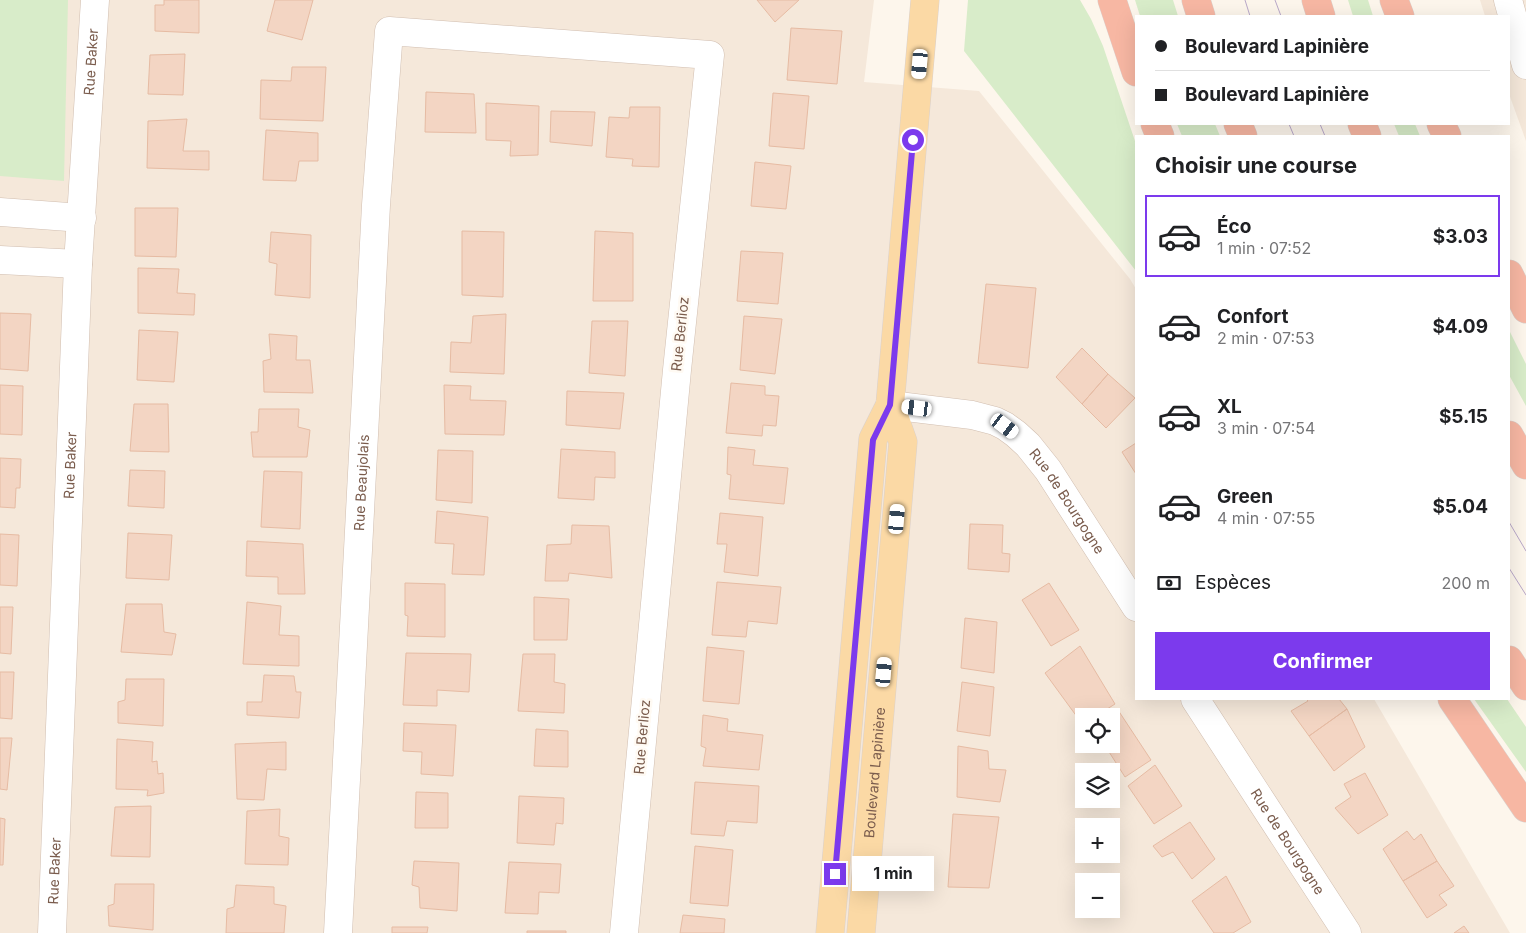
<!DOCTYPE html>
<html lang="fr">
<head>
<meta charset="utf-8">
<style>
	body { margin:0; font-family:Inter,sans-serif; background:#f6f6f6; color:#202124; height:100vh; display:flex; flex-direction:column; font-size:19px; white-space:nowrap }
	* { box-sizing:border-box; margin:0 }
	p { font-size:16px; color:#757577 }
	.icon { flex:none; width:28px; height:28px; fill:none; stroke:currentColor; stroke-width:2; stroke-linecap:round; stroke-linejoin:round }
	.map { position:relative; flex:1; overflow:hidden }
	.side { position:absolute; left:1135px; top:135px; width:375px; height:565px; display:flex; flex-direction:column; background:#fff; border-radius:0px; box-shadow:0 5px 20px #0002 }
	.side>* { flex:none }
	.top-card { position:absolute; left:1135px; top:15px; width:375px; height:110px; border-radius:0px; box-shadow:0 5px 20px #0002; display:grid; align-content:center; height:110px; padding:0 20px; background:#fff }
	.tools { position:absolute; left:1075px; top:708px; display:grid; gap:10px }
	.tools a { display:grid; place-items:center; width:45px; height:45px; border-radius:0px; background:#fff; box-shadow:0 5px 20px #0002; font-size:25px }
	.end { position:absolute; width:22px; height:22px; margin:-11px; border:6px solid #7c3aed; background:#fff; box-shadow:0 0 0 2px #fff }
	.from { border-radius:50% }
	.bubble { position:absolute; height:35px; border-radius:0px; background:#fff; box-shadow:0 5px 20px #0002; font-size:16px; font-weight:700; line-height:35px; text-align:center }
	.car { position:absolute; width:15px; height:30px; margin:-15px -8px; border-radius:6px; box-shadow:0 0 4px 1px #0007; background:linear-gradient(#fff 24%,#345 0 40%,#fff 0 76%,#345 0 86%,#fff 0) }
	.top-card b { display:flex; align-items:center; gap:18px; height:48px; font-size:19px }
	.top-card b+b { border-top:1px solid #e0e0e0 }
	.top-card i { width:12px; height:12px; background:#202124 }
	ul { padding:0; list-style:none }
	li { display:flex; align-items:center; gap:15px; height:82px; margin:0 10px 8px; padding:0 10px; border:2px solid transparent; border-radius:0px }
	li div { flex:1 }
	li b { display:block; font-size:19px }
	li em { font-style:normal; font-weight:700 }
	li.active { border-color:#7c3aed }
	li>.icon { width:45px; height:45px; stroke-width:1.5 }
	h2 { padding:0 20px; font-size:22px; line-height:60px }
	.pay { display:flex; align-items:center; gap:12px; height:55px; padding:0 20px; font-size:19px }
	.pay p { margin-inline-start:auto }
	.primary-button { display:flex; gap:10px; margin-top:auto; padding:10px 20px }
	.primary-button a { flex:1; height:58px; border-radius:0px; background:#7c3aed; color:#fff; font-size:20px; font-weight:700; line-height:58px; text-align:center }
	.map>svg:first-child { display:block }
	.residential { fill:#f5e8da; fill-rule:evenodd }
	.green { fill:#d8ecc9 }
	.building { fill:#f3d5c3; stroke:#e6bba3 }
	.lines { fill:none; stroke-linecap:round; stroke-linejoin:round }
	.minor-casing { stroke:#d1beb0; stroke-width:29 }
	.major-casing { stroke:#dad1cd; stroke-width:29 }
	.highway-casing { stroke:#dad1cd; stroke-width:29 }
	.minor { stroke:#fff; stroke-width:28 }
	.major { stroke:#fbd9a5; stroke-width:28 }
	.highway { stroke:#f7b7a3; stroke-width:28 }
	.tram { stroke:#b9a8c9; stroke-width:1 }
	.route { stroke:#7c3aed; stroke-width:6 }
	.labels { text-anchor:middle; stroke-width:5; stroke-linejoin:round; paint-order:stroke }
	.street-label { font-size:14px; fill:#7a5c4d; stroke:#fffaf3 }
</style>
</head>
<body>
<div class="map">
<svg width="1526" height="933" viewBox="0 0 1526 933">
	<rect width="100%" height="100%" fill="#fdf6ec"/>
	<!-- residential -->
	<path class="residential" d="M0 0H874L864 82 979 91 1130 279 1136 289V699H1374L1510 933H0ZM1084 716H1111V744H1084ZM1084 771H1111V799H1084ZM1084 826H1111V854H1084ZM1084 881H1111V909H1084Z
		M1480 0H1526V141L1509 94V16H1485Z"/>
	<!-- green -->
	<path class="green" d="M0 0H68L64 181 0 176Z
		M968 0H1080L1091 19 1103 46 1136 144V271L964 51Z
		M1135 0H1173L1178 16H1140Z
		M1348 0H1368L1373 16H1353Z
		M1177 124H1215L1220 136H1182Z
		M1394 124H1415L1420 136H1399Z
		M1509 330 1526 364V406L1509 375Z
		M1474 699H1507L1526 727V772Z"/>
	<!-- building -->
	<path class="building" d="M164 0H199V33L155 31V5H164Z
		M275 0H313L302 40 267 31Z
		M757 0H799L775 22Z
		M791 28 842 31 837 84 787 80Z
		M185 54 183 95 148 94 150 55Z
		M292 67H326L323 121 260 119 261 80 291 81Z
		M426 92 474 94 476 133 425 132Z
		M773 93 809 96 804 149 769 146Z
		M486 103 539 106 538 155 510 156 511 141 486 140Z
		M630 107H660L659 167 632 166 633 159 606 157 609 117 629 118Z
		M551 111 595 112 592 146 550 142Z
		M187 119 183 151H209V170L147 168 148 121Z
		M266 130 318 133V161H299L296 181 263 180Z
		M755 162 791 166 786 209 751 206Z
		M135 208H178L176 257 135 256Z
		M462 231 504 232 503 297 462 295Z
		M595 231 633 233V301H593Z
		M271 232 311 235 310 298 275 295 277 264 269 262Z
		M741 251 783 253 778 304 737 301Z
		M138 268 179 269 177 293 195 294 194 315 138 313Z
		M986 284 1036 288 1028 368 978 363Z
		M0 313 31 314 28 371 0 369Z
		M506 314 504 374 450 372 451 342 471 343 473 316Z
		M744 316 782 319 775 374 740 370Z
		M592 321H628L625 376 589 373Z
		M139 330 178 332 174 382 137 380Z
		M269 334 297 336 296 360H310L313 393 264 392 263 361 271 359Z
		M1082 348 1108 374 1082 404 1056 377Z
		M1108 374 1135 398 1106 428 1082 404Z
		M731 383 765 386V395L779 396 776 426 763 425 762 436 726 433Z
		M0 385 23 386 22 435 0 434Z
		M444 385 471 386 470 400 506 401 504 435 445 434Z
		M567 391 624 393 620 429 566 425Z
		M134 404H168L169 452 130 451Z
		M259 409H299L298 427 310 430 307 457H253L251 432H258Z
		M1136 443V474L1122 452Z
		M728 447 755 450 753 465 788 468 784 504 729 499 731 475 727 474Z
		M561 449 615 452V478L595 477 594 500 558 498Z
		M438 450 473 451 472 503 436 500Z
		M0 458 21 459 20 488H16L15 508 0 507Z
		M130 470 165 471 164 508 128 506Z
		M264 471 302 472 300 529 261 527Z
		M437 511 488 517 484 575 452 574 454 544 435 543Z
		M720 513 763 517 758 576 724 572 727 544H717Z
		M970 524 1003 525 1002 553 1010 554 1009 572 968 569Z
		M572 525 609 526 612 578 569 573 568 581H545L547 545 571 544Z
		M128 533 172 535 169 580 126 578Z
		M0 534 19 535 17 586 0 585Z
		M247 541 303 544 305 594H278V577L246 576Z
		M717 582 781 587 777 624 748 621 746 637 712 635Z
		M405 583 445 584V637L407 636 408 616 405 615Z
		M1049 583 1079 630 1051 646 1022 600Z
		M534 597 569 599 567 640H534Z
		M247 602 281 606 279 635 299 636V666L243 664Z
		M126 604H162L164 632 176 634 172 655 121 652Z
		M0 607H13L11 654 0 653Z
		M965 618 997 622 994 673 961 668Z
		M1080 646 1115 704 1096 716H1084L1083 725 1045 673Z
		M707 647 744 651 739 704 703 701Z
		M406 653 471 654 469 692 437 690V706L403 705Z
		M523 654H555L554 682 565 684 564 713 518 711Z
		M0 672H14L12 719 0 718Z
		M264 675 294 676 296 692H301L299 718 247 715V702H262Z
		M126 679H164L163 726 118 723V702L125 700Z
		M962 682 994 687 990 736 957 731Z
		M1306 699H1339L1347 709 1309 736 1291 711 1308 701Z
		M1347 709 1365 747 1334 771 1309 736Z
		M1118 710 1151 760 1125 777 1104 744H1111V716H1109Z
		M703 715 728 719 727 731 763 735 759 770 703 766 706 748 701 746Z
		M404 723 456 725 453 776 421 774 422 752 403 751Z
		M536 729 568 731V767L534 766Z
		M0 738H12L7 790 0 789Z
		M117 739 153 742 152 762 157 761 158 774 163 773 164 793 147 796 148 790 116 789Z
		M286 742V770L267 769 264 800 237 799 235 744Z
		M958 746 988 751 989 769 1006 770 1000 802 957 797Z
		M1155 765 1182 806 1154 824 1128 786Z
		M1365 773 1388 815 1358 834 1335 808 1351 797 1344 784Z
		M695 782 759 786 757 823 727 821 724 836 691 834Z
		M416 792 448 793V828H415Z
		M519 796 564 798 563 824 556 823 554 845 517 843Z
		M151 806 150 857 111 856 115 807Z
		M280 809 279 836 289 838 288 865 245 864 247 811Z
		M953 814 999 817 989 888 948 887Z
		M0 818 5 819 3 865H0Z
		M1190 822 1215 859 1192 879 1173 852 1162 857 1153 846Z
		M1407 831 1414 840 1421 834 1437 861 1403 881 1383 849Z
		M695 846 733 850 728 906 690 903Z
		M414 861 459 863 457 911 420 908 419 887 412 885Z
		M1437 861 1454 886 1439 895 1447 905 1427 918 1403 881Z
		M509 862 561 864 559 893 539 892 538 914 505 913Z
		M1226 876 1251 922 1233 933H1214L1192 901Z
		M115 884H154L153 930 109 926 108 906 114 904Z
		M236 885 274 887V904L286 906 284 933H226L227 909 234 907Z
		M683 915 725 919 724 933H680Z
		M1464 926 1469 933H1454Z
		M392 927H428L427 933H392Z
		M527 931H566V933H527Z"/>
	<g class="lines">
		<defs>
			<g id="minor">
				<path d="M1508 0 1526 65"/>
				<path d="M0 212 82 218"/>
				<path d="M0 260 78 264"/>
				<path id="s1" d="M890 405 972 415 995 421 1005 426 1016 434 1028 445 1048 470 1136 607"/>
				<path id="s2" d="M1195 699 1347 933"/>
				<path id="s3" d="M52 933 78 264 95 0"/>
				<path id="s4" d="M338 933 376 205 389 31 710 55 677 370 624 933"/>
			</g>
			<g id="major">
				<path d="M830 933 873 439 890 405 925 0"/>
				<path id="s5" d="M861 933 903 442 890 405"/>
			</g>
			<path id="highway" d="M1112 0 1136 72
				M1196 0 1201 16
				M1316 0 1321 16
				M1394 0 1400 16
				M1155 124 1160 136
				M1238 124 1243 136
				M1362 124 1367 136
				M1441 124 1447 136
				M1509 274 1526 309
				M1509 435 1526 465
				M1509 660 1526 686
				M1452 699 1526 808"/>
		</defs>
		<!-- minor casing -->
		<use href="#minor" class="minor-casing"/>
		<!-- major casing -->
		<use href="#major" class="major-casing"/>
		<!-- highway casing -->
		<use href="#highway" class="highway-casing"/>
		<!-- minor -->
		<use href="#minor" class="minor"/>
		<!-- major -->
		<use href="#major" class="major"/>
		<!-- highway -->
		<use href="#highway" class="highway"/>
		<!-- tram -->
		<path class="tram" d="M1245 0 1250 16
			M1275 0 1281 16
			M1289 124 1294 136
			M1320 124 1325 136
			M1509 522 1526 551
			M1509 568 1526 595"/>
	</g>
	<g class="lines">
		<!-- route -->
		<path class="route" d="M835 874 873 440 890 405 913 140"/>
	</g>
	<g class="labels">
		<!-- street labels -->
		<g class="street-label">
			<text dy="5" stroke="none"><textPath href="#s3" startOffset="872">Rue Baker</textPath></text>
			<text transform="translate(680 334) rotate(-84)" y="5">Rue Berlioz</text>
			<text dy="5" stroke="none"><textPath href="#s3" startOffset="468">Rue Baker</textPath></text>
			<text dy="5" stroke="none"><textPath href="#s4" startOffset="451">Rue Beaujolais</textPath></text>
			<text dy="5" stroke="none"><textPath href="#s1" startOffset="216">Rue de Bourgogne</textPath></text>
			<text transform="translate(642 737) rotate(-85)" y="5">Rue Berlioz</text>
			<text dy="5" stroke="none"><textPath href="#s5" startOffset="161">Boulevard Lapinière</textPath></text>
			<text dy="5" stroke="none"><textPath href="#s2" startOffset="170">Rue de Bourgogne</textPath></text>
			<text dy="5" stroke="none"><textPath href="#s3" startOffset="62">Rue Baker</textPath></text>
		</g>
	</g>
</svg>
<div class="tools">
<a><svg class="icon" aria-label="locate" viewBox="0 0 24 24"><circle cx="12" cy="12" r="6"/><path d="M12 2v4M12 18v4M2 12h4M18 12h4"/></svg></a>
<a><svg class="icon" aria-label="layers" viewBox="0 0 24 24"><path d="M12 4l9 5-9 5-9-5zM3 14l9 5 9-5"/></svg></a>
<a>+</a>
<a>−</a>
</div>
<i class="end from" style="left:913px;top:140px"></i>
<i class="end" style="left:835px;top:874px"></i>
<div class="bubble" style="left:852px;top:856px;width:82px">1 min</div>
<i class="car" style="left:920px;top:64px;rotate:185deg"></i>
<i class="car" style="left:917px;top:408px;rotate:277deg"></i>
<i class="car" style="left:1005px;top:426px;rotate:127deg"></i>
<i class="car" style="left:897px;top:519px;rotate:5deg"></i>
<i class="car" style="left:884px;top:672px;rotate:5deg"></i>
<div class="top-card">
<b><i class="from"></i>Boulevard Lapinière</b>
<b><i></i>Boulevard Lapinière</b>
</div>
<section class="side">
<h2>Choisir une course</h2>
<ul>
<li class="active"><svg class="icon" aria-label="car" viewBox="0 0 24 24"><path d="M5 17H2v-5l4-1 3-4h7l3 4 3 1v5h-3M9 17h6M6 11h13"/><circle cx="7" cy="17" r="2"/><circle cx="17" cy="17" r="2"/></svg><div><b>Éco</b><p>1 min · 07:52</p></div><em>$3.03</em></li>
<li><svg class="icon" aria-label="car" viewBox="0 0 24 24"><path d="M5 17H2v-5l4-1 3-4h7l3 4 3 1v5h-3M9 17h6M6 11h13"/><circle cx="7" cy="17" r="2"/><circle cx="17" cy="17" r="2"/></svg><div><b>Confort</b><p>2 min · 07:53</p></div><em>$4.09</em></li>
<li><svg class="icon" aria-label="car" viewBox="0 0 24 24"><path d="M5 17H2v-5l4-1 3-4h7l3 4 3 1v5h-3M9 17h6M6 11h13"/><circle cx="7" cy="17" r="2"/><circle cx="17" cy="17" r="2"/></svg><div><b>XL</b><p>3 min · 07:54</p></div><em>$5.15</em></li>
<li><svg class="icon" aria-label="car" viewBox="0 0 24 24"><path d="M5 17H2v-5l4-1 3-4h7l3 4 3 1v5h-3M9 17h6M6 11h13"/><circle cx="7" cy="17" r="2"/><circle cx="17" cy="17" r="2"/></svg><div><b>Green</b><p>4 min · 07:55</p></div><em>$5.04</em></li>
</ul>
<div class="pay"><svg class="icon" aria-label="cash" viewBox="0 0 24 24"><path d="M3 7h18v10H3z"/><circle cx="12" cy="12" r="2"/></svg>Espèces<p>200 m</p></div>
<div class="primary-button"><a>Confirmer</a></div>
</section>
</div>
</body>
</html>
